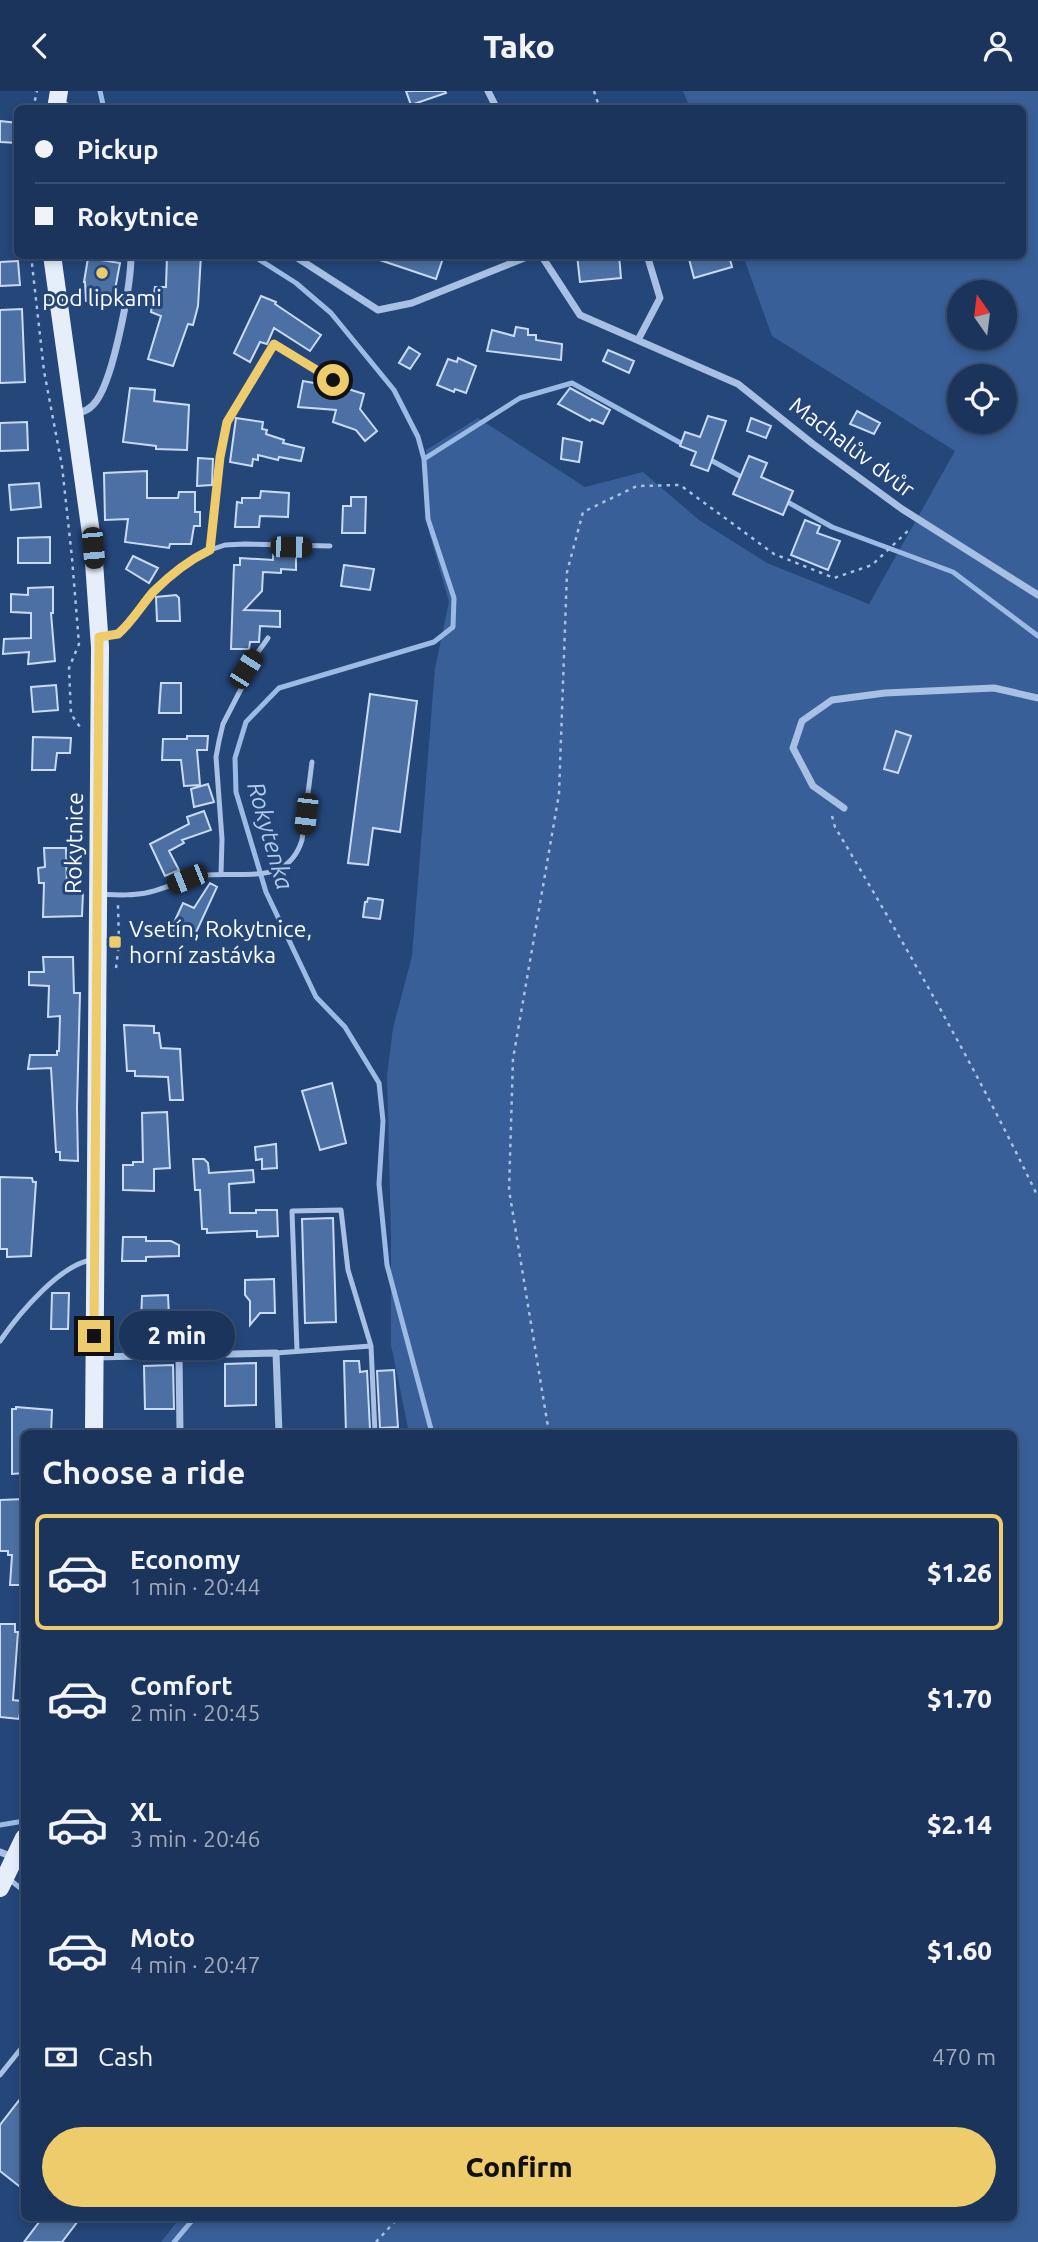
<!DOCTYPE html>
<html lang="en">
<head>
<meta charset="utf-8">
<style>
	body { margin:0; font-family:Ubuntu,sans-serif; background:#283f64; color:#f1f3f6; height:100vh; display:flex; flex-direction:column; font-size:26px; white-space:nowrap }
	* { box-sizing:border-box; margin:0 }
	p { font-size:23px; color:#a0aabb }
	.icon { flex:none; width:38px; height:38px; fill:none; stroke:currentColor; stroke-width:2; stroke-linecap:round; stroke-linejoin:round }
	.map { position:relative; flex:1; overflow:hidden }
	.side { position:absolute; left:21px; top:1339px; width:996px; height:791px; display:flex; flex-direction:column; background:#1b345b; border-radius:10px; box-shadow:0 4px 10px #0003,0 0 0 2px #394f71 }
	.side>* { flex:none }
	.banner { position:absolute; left:14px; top:14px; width:1012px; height:154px; border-radius:10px; box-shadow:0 4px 10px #0003,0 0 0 2px #394f71; display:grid; align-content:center; height:154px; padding:0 21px; background:#1b345b }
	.needle { width:46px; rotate:346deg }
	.tools { position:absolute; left:947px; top:189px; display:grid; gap:14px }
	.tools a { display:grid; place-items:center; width:70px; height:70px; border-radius:50%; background:#1b345b; box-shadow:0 4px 10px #0003,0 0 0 2px #394f71; font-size:35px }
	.end { position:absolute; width:32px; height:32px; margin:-16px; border:9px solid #eecc6b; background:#111; box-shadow:0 0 0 4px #111 }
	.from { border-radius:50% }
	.bubble { position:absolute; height:49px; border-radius:24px; background:#1b345b; box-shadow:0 4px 10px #0003,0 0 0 2px #394f71; font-size:23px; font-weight:800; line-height:49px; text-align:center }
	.car { position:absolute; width:21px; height:42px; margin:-21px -10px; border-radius:9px; box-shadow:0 0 5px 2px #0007; background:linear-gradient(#222 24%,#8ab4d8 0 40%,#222 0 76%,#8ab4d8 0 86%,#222 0) }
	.banner b { display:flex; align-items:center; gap:24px; height:66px; font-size:26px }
	.banner b+b { border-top:2px solid #394f71 }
	.banner i { width:18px; height:18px; background:#f1f3f6 }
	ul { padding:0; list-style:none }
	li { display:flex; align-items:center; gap:21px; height:116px; margin:0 14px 10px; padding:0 7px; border:4px solid transparent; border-radius:10px }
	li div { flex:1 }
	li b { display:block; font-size:26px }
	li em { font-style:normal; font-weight:800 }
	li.current { border-color:#eecc6b }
	li>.icon { width:63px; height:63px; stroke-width:1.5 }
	h2 { padding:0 21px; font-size:32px; line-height:84px }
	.pay { display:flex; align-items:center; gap:18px; height:77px; padding:0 21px; font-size:26px }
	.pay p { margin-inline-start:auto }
	.cta { display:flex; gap:14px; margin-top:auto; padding:14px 21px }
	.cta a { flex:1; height:80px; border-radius:42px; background:#eecc6b; color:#111; font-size:28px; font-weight:800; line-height:80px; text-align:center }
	header { display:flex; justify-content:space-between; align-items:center; height:91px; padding:0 21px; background:#1b345b; font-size:32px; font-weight:800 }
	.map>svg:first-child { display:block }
	.green { fill:#385f97; fill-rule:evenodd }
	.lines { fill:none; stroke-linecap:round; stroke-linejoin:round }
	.stream { stroke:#9bbbe5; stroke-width:5 }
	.building { fill:#4c70a3; stroke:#c9dbf3; stroke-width:2 }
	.path { stroke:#a7c0e4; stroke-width:2.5; stroke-dasharray:3.5 5; stroke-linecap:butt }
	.service { stroke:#a7c0e4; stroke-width:5 }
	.minor { stroke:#a7c0e4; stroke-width:7 }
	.primary { stroke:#e6eefc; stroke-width:18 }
	.route { stroke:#eecc6b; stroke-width:9 }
	.poi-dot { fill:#eecc6b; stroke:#244679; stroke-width:2.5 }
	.labels { text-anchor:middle; stroke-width:6; stroke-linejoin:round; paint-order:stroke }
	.poi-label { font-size:23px; fill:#fff; stroke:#244679 }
	.street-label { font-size:23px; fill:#fff; stroke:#244679 }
	.water-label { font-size:24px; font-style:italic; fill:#b2caec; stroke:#244679 }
</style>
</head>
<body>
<header><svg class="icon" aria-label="back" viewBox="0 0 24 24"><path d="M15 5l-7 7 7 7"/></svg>Tako<svg class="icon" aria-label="person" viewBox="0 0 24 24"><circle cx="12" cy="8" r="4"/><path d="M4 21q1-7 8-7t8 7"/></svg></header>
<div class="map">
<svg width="1038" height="2151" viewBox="0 0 1038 2151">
	<rect width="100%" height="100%" fill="#244679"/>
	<!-- green -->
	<path class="green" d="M683 0H1038V2151H161L181 2126H1013V1342H409L391 1254V1147L387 984 393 937 412 865 435 577 449 511 429 441 426 359 478 327 585 396 643 381 699 429 767 472 869 513 955 360 772 245 743 165 1022 164V18L690 17ZM959 201H1004V247H959ZM959 285H1004V331H959Z"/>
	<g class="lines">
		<!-- stream -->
		<path class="stream" d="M100 0 104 18
			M252 164 296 192 331 222 394 299 418 346 424 368 428 428 454 507 453 536 434 551 279 597 246 631 235 667 236 701 266 801 316 906 345 936 379 992 383 1030 379 1093 387 1174 432 1342
			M707 367 745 388
			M424 368 520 307 572 292 686 355
			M784 409 832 436 953 481 1038 545
			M0 1734 24 1730
			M174 2151 195 2126"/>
	</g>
	<!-- building -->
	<path class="building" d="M406 0H445L446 2 411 14Z
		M0 30 18 32V52L0 51Z
		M167 164H201L198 215 193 234 188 233 173 275 148 268 161 225 151 221 155 196H166Z
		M375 164H444L436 188 374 167Z
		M577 164H619L621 187 580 191Z
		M688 164H729L732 176 694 187Z
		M88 167 120 172 112 215 86 210 85 191H84Z
		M18 170 20 194 0 195V171Z
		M261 205 276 211 275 213 321 244 310 260 274 237 267 253 260 251 250 271 234 262Z
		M22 218 25 291 0 292V219Z
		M516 236 528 238V244H536V249L562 253 561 269 487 260 492 239 514 245Z
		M409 256 420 263 410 278 399 272Z
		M608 259 634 270 629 282 603 270Z
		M458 267 476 275 466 302 455 298 454 301 437 294 448 268 457 271Z
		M303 290 320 293 321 290 326 291 364 303 360 318 377 340 365 350 356 339 333 331 336 319 298 316Z
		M130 297 155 299 154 310 189 314 187 359 156 358V355L123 351Z
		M570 297 610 319 603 333 592 328 590 330 558 313Z
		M857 320 880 332 874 343 850 333Z
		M708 325 726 330 708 380 691 374 696 361 680 355 685 341 700 346Z
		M236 327 263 331 262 338 267 339 266 343 284 349 283 352 304 357 301 370 279 366 278 369 258 364V369L253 368 252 375 230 371Z
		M751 327 771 335 766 347 747 340Z
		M27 331 28 359 0 360V332Z
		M563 347 582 351 579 371 561 368Z
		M749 365 767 372 761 386 793 400 783 424 733 403Z
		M198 367 213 368 212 394 197 395Z
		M147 380V407H178L179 401H195V421H200V435H194L191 453H170L169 457 125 451 128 428 105 429 104 382Z
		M39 392 41 416 11 419 9 394Z
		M261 400 289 402 288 426 260 425 259 436H235L237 411 242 412V407H260Z
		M351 406H366L365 442H342L343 415H351Z
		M805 429 820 435 817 442 840 450 828 479 791 464Z
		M50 446V472H18V447Z
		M273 460 296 461V479L281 478V482L263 481 262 500 244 519 280 520V536L260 535 259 551H250L249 558H231L234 474H240V467L273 469Z
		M133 465 158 477 149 492 126 478Z
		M344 474 374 478 370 499 341 495Z
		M53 496V522H51L55 570 28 573 29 561 3 563 4 548 31 547V522L11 521V503L28 504V497Z
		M176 504 179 507 180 530H157L156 506Z
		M161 592H181V622H159Z
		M56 594 58 619 33 621 31 596Z
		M370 603 417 610 400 741 373 737 368 774 348 772Z
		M896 640 911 645 898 682 884 678Z
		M187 645H208L207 659H197L200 694 184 695 181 669H162L163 648H187Z
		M33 646 71 647 70 662H57L55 679H32Z
		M208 693 214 711 194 716 191 698Z
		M204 720 211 739 182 749 184 752 169 760 179 779 165 785 150 753 189 733 187 726Z
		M44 757H66L67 800H83L82 825 43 826 44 792H39L38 777 45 776Z
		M210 792 217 796 193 848 171 838 183 812 194 817Z
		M368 807 383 809 380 828 363 826 365 811H367Z
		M43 866H73L74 902H80L77 1016 78 1070 60 1069V1061H56L51 977 28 978 30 964H57V960H59L60 925 48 926 49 895 29 894V881H44Z
		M124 934 154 935V942H159L161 957 180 958 183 1009H170L168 986 135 985V980H127Z
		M332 992 346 1052 320 1059 302 1000Z
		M167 1021 170 1077 154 1078V1100L123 1099V1074H133V1071H143L142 1022Z
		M276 1053 277 1077 262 1078V1068L256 1069 255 1056Z
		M193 1068H204L208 1072 209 1082 253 1079 254 1091 229 1093 230 1122H256V1119H277L278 1145 257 1146V1140H252L207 1142V1138H202L200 1099H195Z
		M0 1086 32 1087 33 1091H36L31 1165 7 1166V1158H0Z
		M333 1127 336 1231 305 1232 302 1128Z
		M123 1146H146V1150H171L179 1154V1165L146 1166V1170H122Z
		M274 1188 275 1222H260L250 1234V1210L245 1204V1189Z
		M52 1202H69L68 1238H51Z
		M168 1204 170 1247H143V1231H141L142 1205Z
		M344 1270H359L360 1281 367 1280 370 1338 363 1339V1342H346Z
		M256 1272V1314L225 1315V1273Z
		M173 1274 174 1318H145L144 1275Z
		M394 1279 398 1336 380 1337 377 1280Z
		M16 1316 52 1319 51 1342H24V1382L12 1383V1318H16Z
		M24 1408V1494H10L12 1464H8V1460H0V1409Z
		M0 1533H15V1541H18L13 1609 22 1610 19 1628 0 1626Z
		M24 2003V2099L0 2080V2034Z
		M43 2126H81L62 2151H24Z"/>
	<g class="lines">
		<!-- path -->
		<path class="path" d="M594 0 600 18
			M33 18 37 0
			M31 164 44 280 62 375 72 467 79 553 69 577 71 623 82 639
			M832 725 835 736C907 857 977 979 1038 1106
			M116 877 119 852 118 814
			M549 1342 509 1099 513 968 559 703 567 481 583 421 637 395 680 394 774 463 834 487 872 474 911 437
			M376 2151 399 2126"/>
		<!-- service -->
		<path class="service" d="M210 459 220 366 227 331 273 253 333 289
			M103 546 118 543 152 502 167 488 196 466 210 459 225 454 245 453 330 455
			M221 783 222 748 216 666 219 650 223 633 241 598 246 578 268 547
			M101 803C117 804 134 805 150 801 170 796 187 786 208 784 231 782 257 787 279 778 291 772 298 762 302 749L312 671
			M0 1250C18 1224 60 1173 92 1169
			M297 1260 292 1120 341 1119 348 1179 371 1255
			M276 1262 371 1255 375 1342
			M9 1788 24 1800
			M0 1984 24 1954"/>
		<!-- minor -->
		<path class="minor" d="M488 0 497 18
			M58 8 70 18
			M293 164 378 219 412 212 532 164
			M541 164 580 224 738 293 813 353 902 418 1038 504
			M638 249 660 207 647 164
			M75 323C84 321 91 318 97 309 114 284 131 195 131 164
			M844 717 813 695 793 657 802 630 832 609 885 602 994 597 1038 607
			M179 1264 180 1342
			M95 1266 276 1262 279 1342
			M0 1761 15 1767"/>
		<!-- primary -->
		<path class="primary" d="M56 18 59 0
			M52 164 93 457 100 556 94 1342
			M0 1797 24 1747"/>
	</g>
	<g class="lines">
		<!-- route -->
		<path class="route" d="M94 1245 99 546 118 543C132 531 141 515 153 501 170 484 189 469 210 459L220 366 227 331 274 253 333 289"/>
	</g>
	<!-- markers -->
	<g class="poi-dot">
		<circle cx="102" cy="182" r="7"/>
		<rect x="108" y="844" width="14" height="14" rx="3.5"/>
	</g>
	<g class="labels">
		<!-- poi labels -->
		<g class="poi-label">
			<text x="102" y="215">pod lipkami</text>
			<text x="129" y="846" text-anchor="start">Vsetín, Rokytnice,<tspan x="129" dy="26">horní zastávka</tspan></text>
		</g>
		<!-- street labels -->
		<g class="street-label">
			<text transform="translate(852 356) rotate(37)" y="8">Machalův dvůr</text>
			<text transform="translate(74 752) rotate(-89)" y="8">Rokytnice</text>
		</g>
		<!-- water labels -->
		<g class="water-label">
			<text transform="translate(270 745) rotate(74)" y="8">Rokytenka</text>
		</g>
	</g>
</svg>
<div class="tools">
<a><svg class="needle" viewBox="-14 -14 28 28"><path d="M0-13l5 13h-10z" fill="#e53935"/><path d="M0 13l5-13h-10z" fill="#a0aabb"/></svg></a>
<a><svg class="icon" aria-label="locate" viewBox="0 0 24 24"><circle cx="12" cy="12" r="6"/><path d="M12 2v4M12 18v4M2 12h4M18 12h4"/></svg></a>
</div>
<i class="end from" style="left:333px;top:289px"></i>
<i class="end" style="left:94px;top:1245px"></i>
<div class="bubble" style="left:119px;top:1220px;width:116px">2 min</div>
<i class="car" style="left:291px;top:456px;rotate:91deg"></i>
<i class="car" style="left:93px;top:457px;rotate:175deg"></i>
<i class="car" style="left:246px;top:578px;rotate:32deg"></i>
<i class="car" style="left:306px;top:723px;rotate:187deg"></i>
<i class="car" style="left:187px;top:788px;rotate:248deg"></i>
<div class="banner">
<b><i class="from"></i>Pickup</b>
<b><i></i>Rokytnice</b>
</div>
<section class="side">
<h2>Choose a ride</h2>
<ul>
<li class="current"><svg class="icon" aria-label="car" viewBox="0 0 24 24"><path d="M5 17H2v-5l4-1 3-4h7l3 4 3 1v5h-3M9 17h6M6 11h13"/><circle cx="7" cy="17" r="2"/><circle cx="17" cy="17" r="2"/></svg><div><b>Economy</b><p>1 min · 20:44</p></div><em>$1.26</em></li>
<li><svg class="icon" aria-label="car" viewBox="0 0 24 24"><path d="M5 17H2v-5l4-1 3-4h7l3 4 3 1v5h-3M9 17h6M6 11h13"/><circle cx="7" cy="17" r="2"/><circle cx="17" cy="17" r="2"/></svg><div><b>Comfort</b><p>2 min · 20:45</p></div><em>$1.70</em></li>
<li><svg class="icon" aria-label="car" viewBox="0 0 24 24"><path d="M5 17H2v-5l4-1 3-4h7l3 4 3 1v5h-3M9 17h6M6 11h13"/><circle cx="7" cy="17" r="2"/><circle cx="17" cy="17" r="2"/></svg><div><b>XL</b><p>3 min · 20:46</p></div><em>$2.14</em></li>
<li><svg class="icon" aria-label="car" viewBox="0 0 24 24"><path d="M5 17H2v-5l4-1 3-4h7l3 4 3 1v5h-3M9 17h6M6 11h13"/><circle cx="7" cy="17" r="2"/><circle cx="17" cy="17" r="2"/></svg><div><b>Moto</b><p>4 min · 20:47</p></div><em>$1.60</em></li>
</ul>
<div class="pay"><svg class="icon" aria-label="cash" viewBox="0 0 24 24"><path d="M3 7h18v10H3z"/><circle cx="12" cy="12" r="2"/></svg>Cash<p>470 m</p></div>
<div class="cta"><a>Confirm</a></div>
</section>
</div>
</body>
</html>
